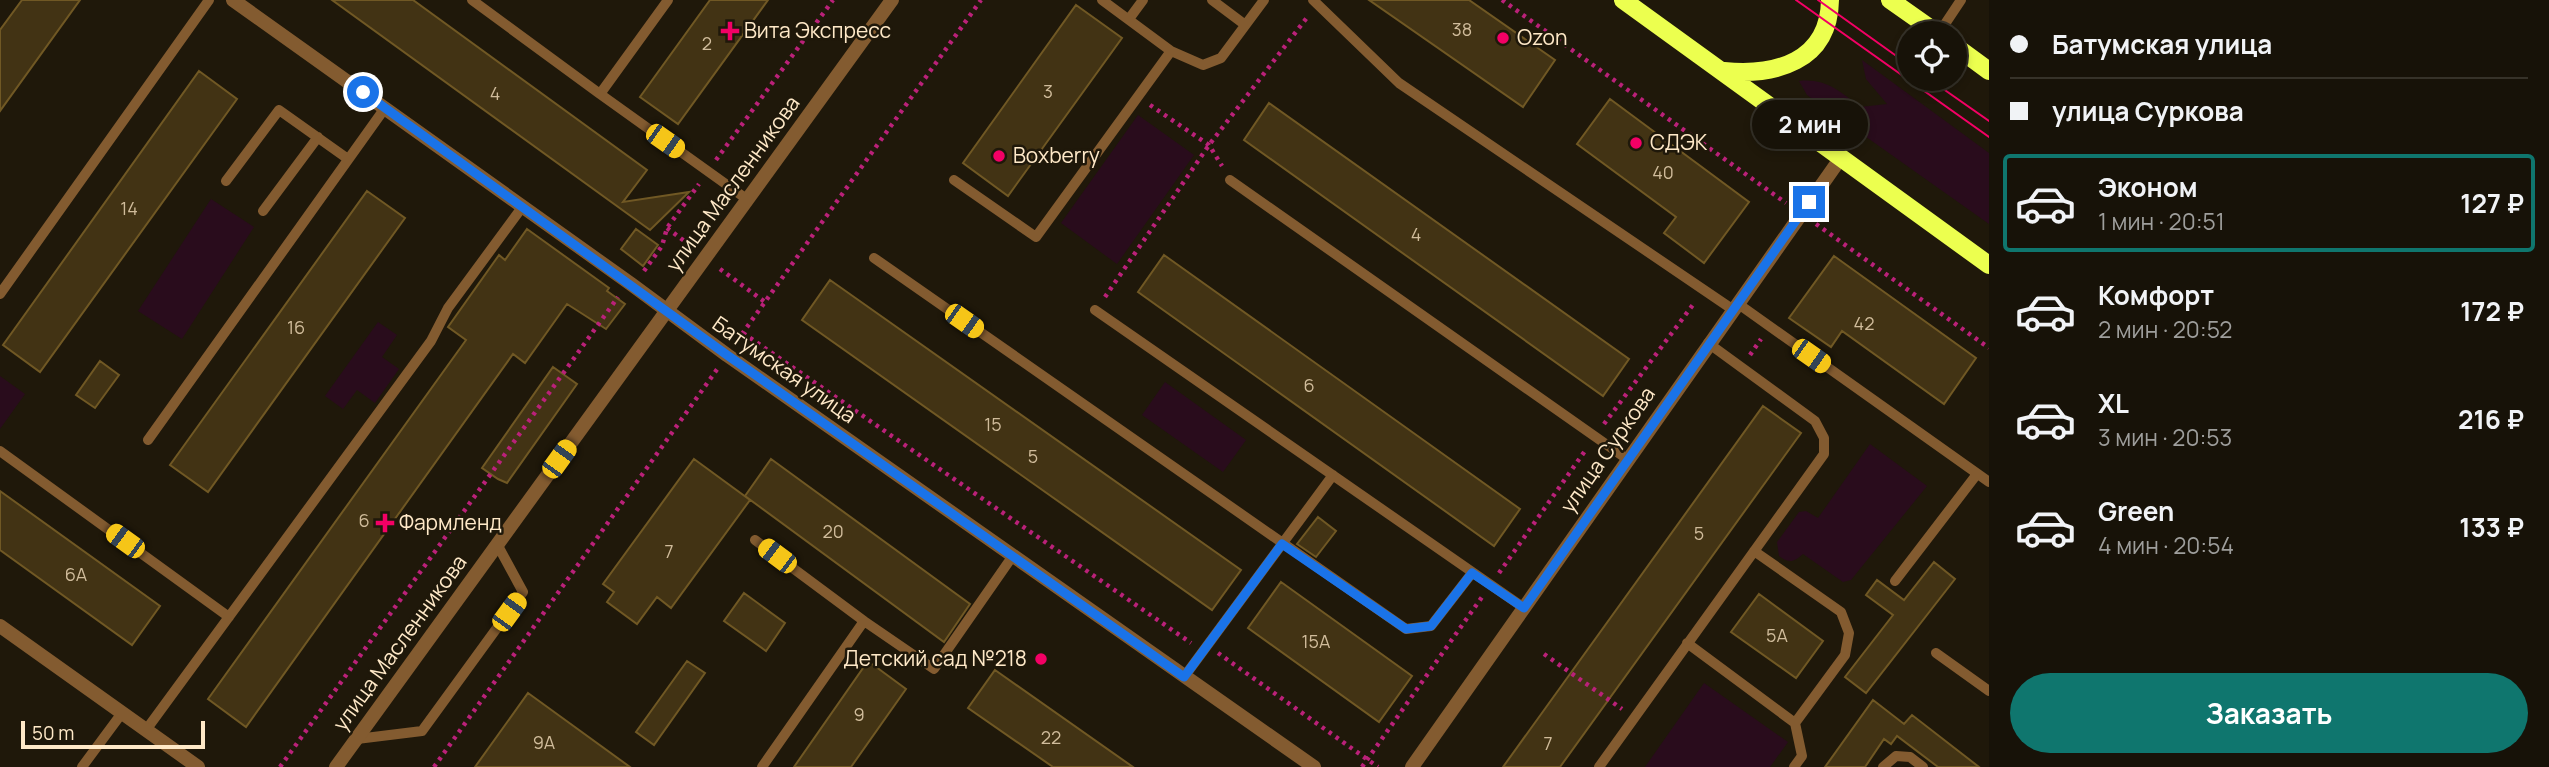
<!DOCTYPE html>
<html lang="ru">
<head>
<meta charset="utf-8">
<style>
	body { margin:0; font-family:Manrope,sans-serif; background:#201b12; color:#f1f3f6; height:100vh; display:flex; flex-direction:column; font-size:26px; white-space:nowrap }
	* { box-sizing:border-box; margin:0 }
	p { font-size:23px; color:#9e9e9c }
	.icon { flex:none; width:38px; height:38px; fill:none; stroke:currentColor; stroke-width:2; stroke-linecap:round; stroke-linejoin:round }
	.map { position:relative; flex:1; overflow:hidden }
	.panel { display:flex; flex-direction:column; background:#171208; width:560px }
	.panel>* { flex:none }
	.guide { display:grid; align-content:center; height:154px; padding:0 21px; background:#171208 }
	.controls { position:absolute; left:1897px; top:21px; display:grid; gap:14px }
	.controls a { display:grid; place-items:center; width:70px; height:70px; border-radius:50%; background:#171208; box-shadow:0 4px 10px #0003,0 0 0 2px #363229; font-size:35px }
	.scale { position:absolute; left:21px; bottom:18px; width:184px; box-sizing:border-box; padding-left:7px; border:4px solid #ffe9c8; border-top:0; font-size:19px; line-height:24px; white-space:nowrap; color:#ffe9c8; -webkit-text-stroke:5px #1f180a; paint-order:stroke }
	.end { position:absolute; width:32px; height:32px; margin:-16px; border:9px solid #1a73e8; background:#fff; box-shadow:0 0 0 4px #fff }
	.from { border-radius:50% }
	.bubble { position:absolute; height:49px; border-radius:24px; background:#171208; box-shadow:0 4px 10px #0003,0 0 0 2px #363229; font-size:23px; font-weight:700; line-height:49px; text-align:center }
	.car { position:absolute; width:21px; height:42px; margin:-21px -10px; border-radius:9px; box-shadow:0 0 5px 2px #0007; background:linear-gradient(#f5c518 24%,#345 0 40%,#f5c518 0 76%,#345 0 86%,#f5c518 0) }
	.guide b { display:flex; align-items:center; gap:24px; height:66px; font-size:26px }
	.guide b+b { border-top:2px solid #363229 }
	.guide i { width:18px; height:18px; background:#f1f3f6 }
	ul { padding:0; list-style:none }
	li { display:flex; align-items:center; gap:21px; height:98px; margin:0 14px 10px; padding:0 7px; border:4px solid transparent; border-radius:7px }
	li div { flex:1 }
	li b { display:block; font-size:26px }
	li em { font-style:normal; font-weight:700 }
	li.active { border-color:#0f766e }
	li>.icon { width:63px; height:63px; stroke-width:1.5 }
	.action { display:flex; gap:14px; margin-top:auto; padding:14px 21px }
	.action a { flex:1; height:80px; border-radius:42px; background:#0f766e; color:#fff; font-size:28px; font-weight:700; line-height:80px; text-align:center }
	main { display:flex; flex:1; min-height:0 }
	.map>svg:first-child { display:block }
	.green { fill:#290c1c }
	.building { fill:#423314; stroke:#705824; stroke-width:2 }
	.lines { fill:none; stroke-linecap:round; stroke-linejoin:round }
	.path { stroke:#ba2179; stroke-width:4.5; stroke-dasharray:3.5 5; stroke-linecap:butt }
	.service { stroke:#835b30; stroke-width:10 }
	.minor { stroke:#835b30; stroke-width:14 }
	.tertiary { stroke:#835b30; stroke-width:14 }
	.primary { stroke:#ecff4f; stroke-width:18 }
	.tram { stroke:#f30065; stroke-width:2 }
	.route { stroke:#1a73e8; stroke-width:9 }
	.poi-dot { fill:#f30065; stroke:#1f180a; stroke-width:2.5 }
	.labels { text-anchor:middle; stroke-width:5; stroke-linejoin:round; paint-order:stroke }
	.number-label { font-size:18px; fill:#d0bc9b }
	.poi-label { font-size:21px; fill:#ffe9c8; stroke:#1f180a; text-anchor:start }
	.street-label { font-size:21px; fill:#ffe9c8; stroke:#1f180a }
</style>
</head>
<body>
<main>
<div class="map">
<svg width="1989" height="767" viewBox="0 0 1989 767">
	<rect width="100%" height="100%" fill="#1f180a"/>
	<!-- green -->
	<path class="green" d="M1862 60 1989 153V224L1807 95 1799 81C1825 78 1840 91 1860 107L1887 104 1866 79Z
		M1138 115 1194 155 1117 264 1061 223Z
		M211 199 254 227 182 339 138 311Z
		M378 322 397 335 382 357 399 369 375 403 357 390 343 409 325 396Z
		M0 376 25 394 0 429Z
		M1165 382 1246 440 1223 472 1142 415Z
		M1870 444 1927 486 1851 580 1843 582 1803 554C1794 562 1789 564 1779 556L1777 542 1799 512 1806 511 1818 518Z
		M1704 683 1788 742 1770 767H1645Z"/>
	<!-- building -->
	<path class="building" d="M22 0H80L0 111V30Z
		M332 0H413L647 170 623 202 689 192 650 230Z
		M710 0H768L678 124 640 97Z
		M1369 0H1469L1555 60 1523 107Z
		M1076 5 1122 38 1008 196 963 163Z
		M199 71 237 99 40 372 3 345Z
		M1610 99 1749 202 1704 263 1664 233 1676 217 1577 144Z
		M1269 103 1629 359 1603 396 1244 140Z
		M367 191 405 218 208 492 170 465Z
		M527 229 609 288 607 291 625 304 606 329 567 304 525 363 513 354 246 727 208 699 466 340 448 327 499 255 505 260Z
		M636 229 658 245 643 266 621 249Z
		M1164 255 1520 509 1494 546 1138 292Z
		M1834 256 1976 358 1944 404 1842 331 1831 347 1789 318Z
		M830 280 1241 570 1212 610 802 320Z
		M100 361 119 375 95 408 76 395Z
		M553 367 577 384 507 483 498 479 482 468Z
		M1763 406 1801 433 1560 767H1503Z
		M694 459 750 500 671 608 657 597 637 624 607 602 614 592 603 584Z
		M771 459 970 604 944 642 745 496Z
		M0 491 160 606 132 645 0 550Z
		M1318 517 1336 531 1316 557 1297 544Z
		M1934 562 1955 579 1866 693 1845 677 1893 615 1866 595 1877 580 1904 600Z
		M1281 582 1412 676 1379 722 1248 628Z
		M744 593 785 623 766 651 724 621Z
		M1759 594 1823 641 1796 678 1731 632Z
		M687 661 705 673 654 745 636 732Z
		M868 661 906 689 851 767H794Z
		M995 670 1133 767H1053L968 708Z
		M528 693 630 767H475Z
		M1873 700 1904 724 1912 715 1979 767H1938L1897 736 1891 744 1884 739 1865 767H1825Z"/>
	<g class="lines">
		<!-- path -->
		<path class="path" d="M1502 0 1786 203
			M1150 105 1209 145 1222 166
			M716 160 833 0
			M1816 224 1989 348
			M667 228 691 246
			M720 269 765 302
			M644 271 662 246 667 228 699 184
			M1105 297 1209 145 1309 15
			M743 333 1191 643
			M737 341 981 0
			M1750 355 1761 339
			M1604 424 1695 302
			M1499 573 1587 448
			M1218 653 1378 767
			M1544 654 1622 709
			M280 767 618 297
			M434 767 718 368
			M1362 767 1482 597"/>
		<!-- service -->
		<path class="service" d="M472 0 600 94 668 0
			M1102 0 1171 51 1203 65 1221 58 1264 0
			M1212 0 1244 24
			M1313 0 1399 83 1732 309
			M1129 19 1143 0
			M1939 33 1961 0
			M600 94 748 200
			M954 180 1036 237 1171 51
			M1230 180 1627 459
			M226 181 279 110 348 159
			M263 211 318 137
			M874 258 1406 629 1431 626 1472 573
			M0 294 209 0
			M1737 303 1989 482
			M1095 310 1524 608
			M148 440 385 108
			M0 451 229 617
			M755 540 864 621 934 669 1012 557
			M1895 581 1977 474
			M1687 643 1795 723 1845 655 1849 633 1841 612 1754 551
			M1936 653 1989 691
			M1184 677 1333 475
			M146 730 431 341 448 308 523 206
			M357 739 422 731 523 592 497 544
			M82 767 122 713
			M762 767 864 621
			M1599 767 1824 454V438L1815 421 1708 343
			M1794 767 1802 756 1795 723
			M1883 767 1896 756 1910 757 1923 767"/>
		<!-- minor -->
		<path class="minor" d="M233 0 631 284 727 355 1314 767
			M0 626 198 767
			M1412 767 1840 159"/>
		<!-- tertiary -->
		<path class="tertiary" d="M336 767 892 0"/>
		<!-- primary -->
		<path class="primary" d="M1623 0 1989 265
			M1890 0 1937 33
			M1955 46 1989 71
			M1724 71C1775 76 1829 62 1830 0"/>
		<!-- tram -->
		<path class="tram" d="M1796 0 1989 137
			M1818 0 1909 65
			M1929 79 1989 121"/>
	</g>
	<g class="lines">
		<!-- route -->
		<path class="route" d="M363 92 727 355 1184 677 1282 544 1406 629 1431 626 1472 573 1524 608 1809 202"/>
	</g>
	<!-- markers -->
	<g class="poi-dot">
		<path d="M726.5 20.5h7v7h7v7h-7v7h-7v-7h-7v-7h7z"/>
		<circle cx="1503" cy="38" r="7"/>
		<circle cx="1636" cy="143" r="7"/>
		<circle cx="999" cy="156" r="7"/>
		<path d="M381.5 512.5h7v7h7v7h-7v7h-7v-7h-7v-7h7z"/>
		<circle cx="1041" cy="659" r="7"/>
	</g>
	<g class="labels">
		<!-- number labels -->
		<g class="number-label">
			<text x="1462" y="36">38</text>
			<text x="707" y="50">2</text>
			<text x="1048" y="98">3</text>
			<text x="495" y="100">4</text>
			<text x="1663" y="179">40</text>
			<text x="129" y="215">14</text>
			<text x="1416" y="241">4</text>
			<text x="1864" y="330">42</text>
			<text x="296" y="334">16</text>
			<text x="1309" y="392">6</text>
			<text x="993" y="431">15</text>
			<text x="1033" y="463">5</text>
			<text x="364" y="527">6</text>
			<text x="833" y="538">20</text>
			<text x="1699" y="540">5</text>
			<text x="669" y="558">7</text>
			<text x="76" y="581">6А</text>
			<text x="1777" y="642">5А</text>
			<text x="1316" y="648">15А</text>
			<text x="859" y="721">9</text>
			<text x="1051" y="744">22</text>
			<text x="544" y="749">9А</text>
			<text x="1548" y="750">7</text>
		</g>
		<!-- poi labels -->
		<g class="poi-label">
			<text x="744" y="38">Вита Экспресс</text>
			<text x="1517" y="45">Ozon</text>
			<text x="1650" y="150">СДЭК</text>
			<text x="1013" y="163">Boxberry</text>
			<text x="399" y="530">Фармленд</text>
			<text x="1027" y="666" text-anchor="end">Детский сад №218</text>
		</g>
		<!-- street labels -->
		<g class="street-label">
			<text transform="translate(733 184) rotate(-54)" y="7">улица Масленникова</text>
			<text transform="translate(784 370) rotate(35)" y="7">Батумская улица</text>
			<text transform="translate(1608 450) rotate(-55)" y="7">улица Суркова</text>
			<text transform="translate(400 643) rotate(-54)" y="7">улица Масленникова</text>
		</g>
	</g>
</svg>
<div class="controls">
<a><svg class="icon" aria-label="locate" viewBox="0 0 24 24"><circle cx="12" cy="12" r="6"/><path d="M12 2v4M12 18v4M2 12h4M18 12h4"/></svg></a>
</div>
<div class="scale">50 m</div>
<i class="end from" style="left:363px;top:92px"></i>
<i class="end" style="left:1809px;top:202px"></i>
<div class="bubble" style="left:1752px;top:100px;width:116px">2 мин</div>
<i class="car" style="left:665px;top:141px;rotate:125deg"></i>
<i class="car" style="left:964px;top:321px;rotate:125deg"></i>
<i class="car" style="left:1811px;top:356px;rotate:125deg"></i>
<i class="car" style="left:559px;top:459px;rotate:36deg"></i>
<i class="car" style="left:125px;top:541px;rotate:306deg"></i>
<i class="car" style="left:777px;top:556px;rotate:307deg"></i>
<i class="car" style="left:509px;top:612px;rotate:36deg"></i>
</div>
<section class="panel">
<div class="guide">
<b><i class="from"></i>Батумская улица</b>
<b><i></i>улица Суркова</b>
</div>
<ul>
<li class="active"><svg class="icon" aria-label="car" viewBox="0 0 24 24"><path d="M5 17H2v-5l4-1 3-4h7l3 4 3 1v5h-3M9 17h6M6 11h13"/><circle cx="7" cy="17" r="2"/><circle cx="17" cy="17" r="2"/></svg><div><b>Эконом</b><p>1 мин · 20:51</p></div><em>127 ₽</em></li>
<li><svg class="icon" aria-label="car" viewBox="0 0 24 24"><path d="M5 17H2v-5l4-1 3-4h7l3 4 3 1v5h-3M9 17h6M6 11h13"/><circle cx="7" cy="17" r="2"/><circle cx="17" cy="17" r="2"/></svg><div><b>Комфорт</b><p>2 мин · 20:52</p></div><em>172 ₽</em></li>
<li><svg class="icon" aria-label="car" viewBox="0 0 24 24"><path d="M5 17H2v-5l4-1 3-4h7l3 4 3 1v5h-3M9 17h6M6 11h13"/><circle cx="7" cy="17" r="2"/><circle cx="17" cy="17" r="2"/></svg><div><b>XL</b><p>3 мин · 20:53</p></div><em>216 ₽</em></li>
<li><svg class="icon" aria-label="car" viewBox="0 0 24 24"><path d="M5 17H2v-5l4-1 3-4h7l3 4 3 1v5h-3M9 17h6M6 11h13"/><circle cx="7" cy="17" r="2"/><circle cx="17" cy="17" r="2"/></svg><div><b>Green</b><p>4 мин · 20:54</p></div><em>133 ₽</em></li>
</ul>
<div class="action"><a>Заказать</a></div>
</section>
</main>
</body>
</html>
